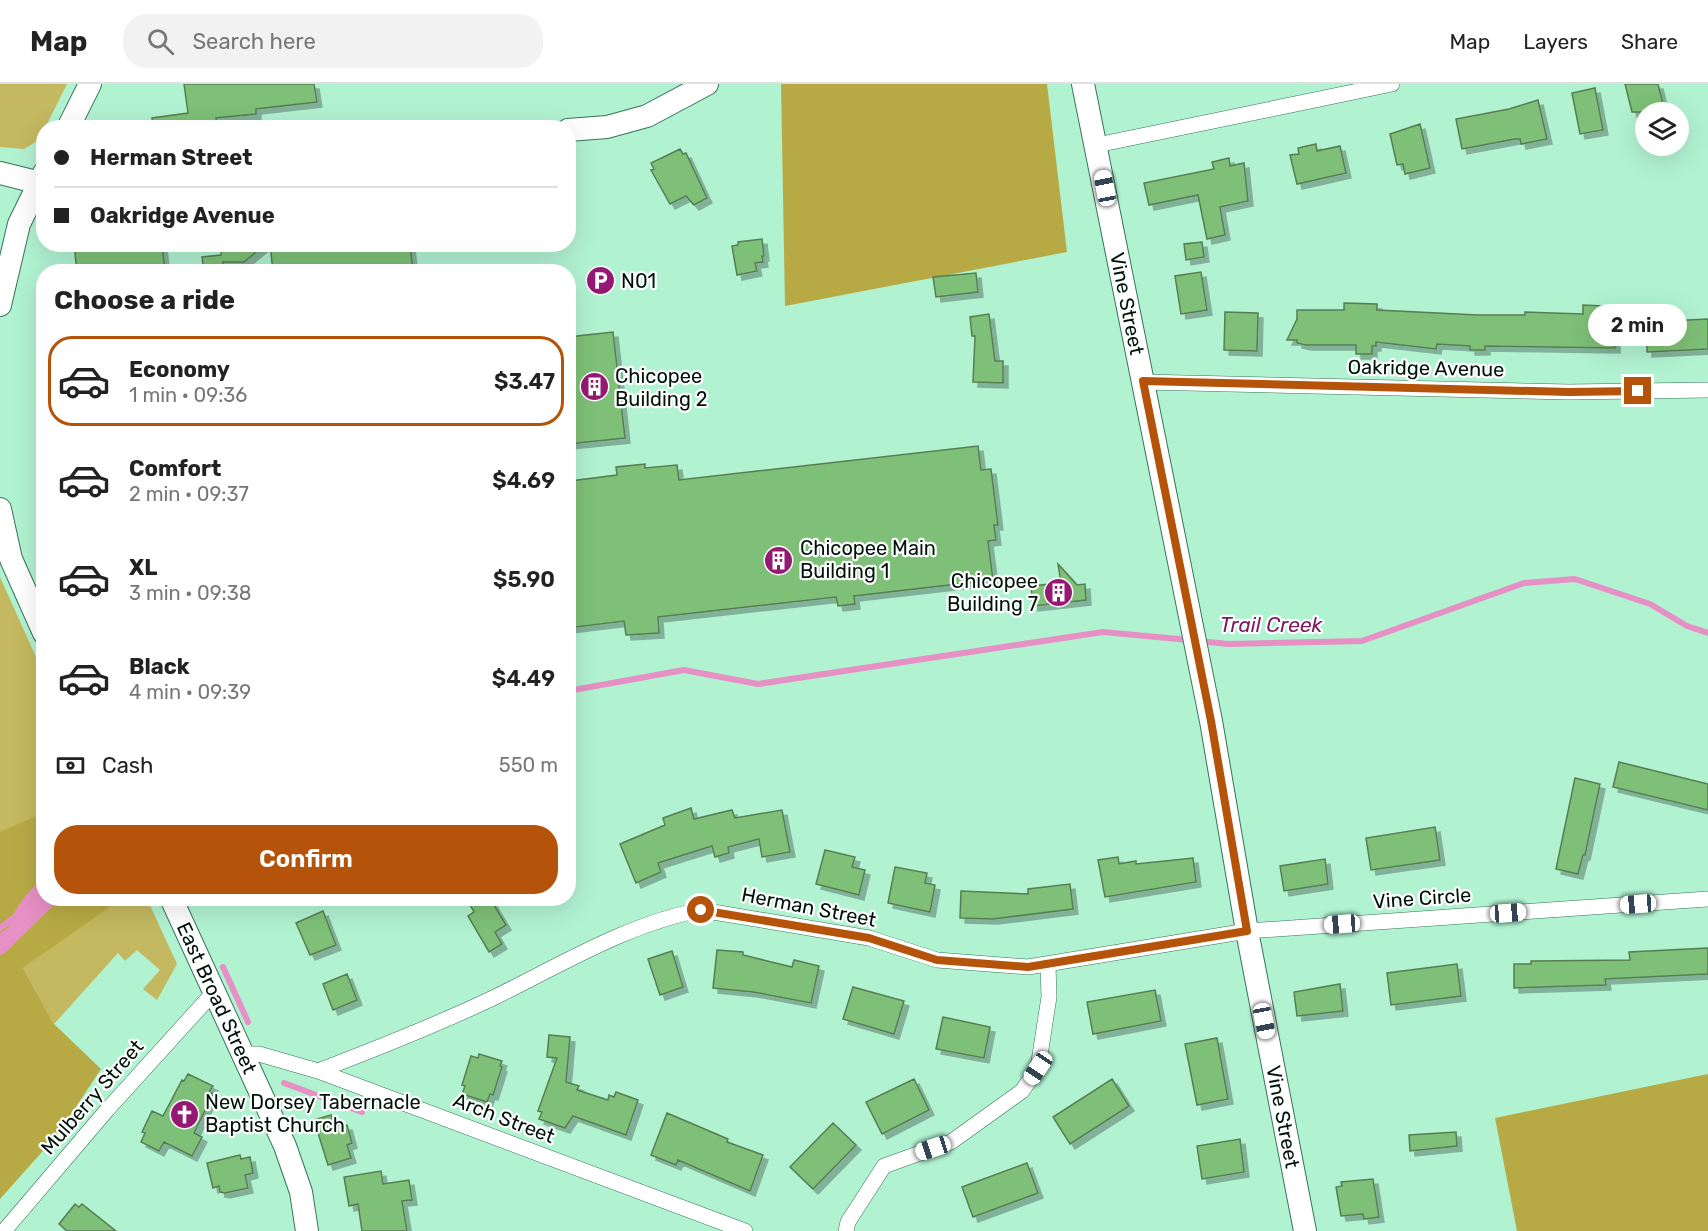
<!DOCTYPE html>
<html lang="en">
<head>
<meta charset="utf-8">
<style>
	body { margin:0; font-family:Rubik,sans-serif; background:#f2f2f2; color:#222; height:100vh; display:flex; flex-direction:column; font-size:22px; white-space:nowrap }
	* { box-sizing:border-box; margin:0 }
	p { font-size:20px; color:#767676 }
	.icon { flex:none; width:33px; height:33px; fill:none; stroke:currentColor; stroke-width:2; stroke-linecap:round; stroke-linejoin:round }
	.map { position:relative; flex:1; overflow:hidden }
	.drawer { position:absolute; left:36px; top:180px; width:540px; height:642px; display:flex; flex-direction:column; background:#fff; border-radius:24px; box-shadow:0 6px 24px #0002 }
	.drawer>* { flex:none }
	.hud { position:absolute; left:36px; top:36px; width:540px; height:132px; border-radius:24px; box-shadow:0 6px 24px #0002; display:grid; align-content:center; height:132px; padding:0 18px; background:#fff }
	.tools { position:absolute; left:1635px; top:18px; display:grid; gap:12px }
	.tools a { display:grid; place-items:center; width:54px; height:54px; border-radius:50%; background:#fff; box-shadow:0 6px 24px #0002; font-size:30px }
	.end { position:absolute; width:27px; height:27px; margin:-14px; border:8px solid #b45309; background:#fff; box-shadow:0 0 0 3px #fff }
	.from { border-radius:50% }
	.bubble { position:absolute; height:42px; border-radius:21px; background:#fff; box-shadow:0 6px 24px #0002; font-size:20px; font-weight:600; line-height:42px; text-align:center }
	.car { position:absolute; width:18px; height:36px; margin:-18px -9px; border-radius:8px; box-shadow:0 0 4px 2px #0007; background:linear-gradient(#fff 24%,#345 0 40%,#fff 0 76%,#345 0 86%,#fff 0) }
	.hud b { display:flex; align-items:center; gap:21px; height:57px; font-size:22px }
	.hud b+b { border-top:2px solid #e0e0e0 }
	.hud i { width:15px; height:15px; background:#222 }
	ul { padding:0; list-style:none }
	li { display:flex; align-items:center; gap:18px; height:90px; margin:0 12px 9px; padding:0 6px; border:3px solid transparent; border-radius:24px }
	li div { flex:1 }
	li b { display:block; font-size:22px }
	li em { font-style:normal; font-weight:600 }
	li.selected { border-color:#b45309 }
	li>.icon { width:54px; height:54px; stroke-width:1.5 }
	h2 { padding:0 18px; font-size:27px; line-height:72px }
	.pay { display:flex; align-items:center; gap:15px; height:66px; padding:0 18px; font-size:22px }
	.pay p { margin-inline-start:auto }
	.primary-button { display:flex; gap:12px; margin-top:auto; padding:12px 18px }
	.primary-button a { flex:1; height:69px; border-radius:24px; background:#b45309; color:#fff; font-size:24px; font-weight:600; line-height:69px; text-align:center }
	header { display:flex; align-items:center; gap:36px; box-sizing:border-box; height:84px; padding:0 30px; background:#fff; border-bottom:2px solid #e0e0e0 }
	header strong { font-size:28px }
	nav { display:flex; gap:33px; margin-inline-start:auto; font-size:21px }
	.search { width:420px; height:54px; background:#f2f2f2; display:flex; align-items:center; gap:15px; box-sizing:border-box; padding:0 21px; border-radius:24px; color:#767676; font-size:22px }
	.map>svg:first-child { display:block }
	.green { fill:#c4b960 }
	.forest { fill:#b7aa45 }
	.water { fill:#e690c6 }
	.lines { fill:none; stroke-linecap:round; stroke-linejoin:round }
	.stream { stroke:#e690c6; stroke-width:6 }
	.building { fill:#7ec077; stroke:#577e53; stroke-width:1.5; filter:url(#shadow) }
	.street-casing { stroke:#367458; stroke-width:16 }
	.secondary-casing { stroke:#367458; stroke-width:24 }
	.street { stroke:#fff; stroke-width:15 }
	.secondary { stroke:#fff; stroke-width:22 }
	.route { stroke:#b45309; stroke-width:8 }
	.labels { text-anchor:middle; stroke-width:4.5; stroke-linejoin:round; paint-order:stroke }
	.poi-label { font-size:20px; fill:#00140a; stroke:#fff; text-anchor:start }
	.street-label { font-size:20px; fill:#00140a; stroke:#fff }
	.water-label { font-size:21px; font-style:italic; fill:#7d1961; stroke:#fff }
</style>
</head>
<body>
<header>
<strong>Map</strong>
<div class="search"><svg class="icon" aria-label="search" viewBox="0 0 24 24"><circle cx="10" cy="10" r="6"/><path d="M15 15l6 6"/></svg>Search here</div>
<nav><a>Map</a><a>Layers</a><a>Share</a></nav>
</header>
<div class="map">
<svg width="1708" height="1147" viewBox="0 0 1708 1147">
	<defs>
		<filter id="shadow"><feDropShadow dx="5" dy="5" stdDeviation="0" flood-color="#0004"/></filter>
	</defs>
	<rect width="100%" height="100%" fill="#b1f2d1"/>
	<!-- green -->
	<path class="green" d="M0 0H67L39 56 24 65 0 63Z
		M0 493 44 591 43 792 0 815Z
		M121 814 147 815 177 880 157 916 143 905 160 886 137 866 125 877 118 869 54 940 23 884Z"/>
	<!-- forest -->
	<path class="forest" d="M781 0H1047L1067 168 785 222Z
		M43 729 44 814 121 815 23 884 54 940 101 985 58 1050 0 1115V748Z
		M1708 990V1147H1517L1495 1034Z"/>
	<!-- water -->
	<path class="water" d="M43 795 44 814 60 815 5 869 0 871V849L8 844C15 823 26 809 43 795Z"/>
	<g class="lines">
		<!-- stream -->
		<path class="stream" d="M1199 557 1228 560 1362 557 1524 499 1575 495 1650 520 1687 542 1708 549
			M568 607 684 586 758 600 1103 548 1189 556
			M0 844 16 832
			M223 883 248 938
			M284 999 362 1028"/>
	</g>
	<!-- building -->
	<path class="building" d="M184 0H314L317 18 256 25V30L216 34 218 44H153L152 34 188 29Z
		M1625 0H1658L1665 28H1632Z
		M1595 4 1603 46 1580 50 1572 9Z
		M1538 16 1547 55 1521 60 1520 55H1515L1462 65 1456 35 1509 25Z
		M1420 40 1430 84 1405 90 1403 80 1397 81 1390 50Z
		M1316 60 1317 67 1340 62 1346 89 1297 100 1290 71 1299 70 1298 64Z
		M680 65 683 70 686 69 707 114 694 121 686 112 670 120 651 86 654 85 651 79Z
		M1229 74 1230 82 1244 79 1248 117 1220 123 1225 151 1207 155 1198 111 1149 121 1144 99 1214 85 1212 78Z
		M762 155 764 172H762L763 178 755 179 757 187 737 191 732 162 738 161V158Z
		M1202 158 1204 173 1186 176 1184 160Z
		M74 160H162L165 188H77Z
		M222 160H266L244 178H223L224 188H204L202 173 221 171Z
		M270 160H410L413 188H273Z
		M1201 188 1207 226 1181 230 1175 192Z
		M976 189 978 208 936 213 933 193Z
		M1344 219 1377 220V226L1478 231H1525V228L1583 230V221L1604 222V235H1615V264L1485 262V266H1470V262L1437 260 1436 265 1376 258V262H1372V270H1356V261H1306L1297 259V256H1287L1297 235V226H1344Z
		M1225 228 1258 229 1257 267 1224 266Z
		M989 230 995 277H1003V299L973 298 975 252H972L970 233Z
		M1708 235V265L1647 268V238Z
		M613 248 625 354 568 360V253Z
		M978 362 981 386 991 385 998 441H994L996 456 988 457 993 496 854 512 855 520 838 522 836 513 658 533 659 549 626 551 624 537 568 544 570 397 617 391 616 383 645 380V384L677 381 679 396Z
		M1058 480 1077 501 1085 500 1086 516 1033 522 1031 502 1061 499Z
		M1619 678 1708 700V726L1613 703Z
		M1575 694 1600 700 1585 771H1583L1578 790 1556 785Z
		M691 724 694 735 732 726 735 734 782 726 790 768 762 773 759 755 728 763 729 769 715 773 712 762 658 779 661 788 636 799 620 760 665 741 663 734Z
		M1435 743 1440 776 1371 786 1366 754Z
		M825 766 855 773 852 783 865 786 859 811 816 800Z
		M1118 773 1119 780 1136 777V780L1193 774 1196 798 1105 813 1098 776Z
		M1325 775 1328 800 1284 807 1280 782Z
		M895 783 927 789 925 799 935 801 930 828 888 819Z
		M1070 800 1073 825 993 835 960 834 961 807 1028 810V805Z
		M466 814H490L506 841 495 848 502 860 489 868 468 832 474 828Z
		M323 827 336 861 310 871 296 839Z
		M1708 864V890L1605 895 1606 901 1514 904V880H1531V877L1630 876 1629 868Z
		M717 866 743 868V871L792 883 794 876 819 882 811 919 753 908 713 904Z
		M672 867 683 903 660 911 648 875Z
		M1457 880 1461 912 1391 921 1387 889Z
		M347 890 357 916 333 926 323 900Z
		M1340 900 1343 927 1297 932 1294 908Z
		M853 903 904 917 894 950 843 935Z
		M1155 906 1161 937 1093 950 1087 918Z
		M943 933 990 943 984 974 936 965Z
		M549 951 570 953 566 998 579 1002 577 1006 608 1016 609 1011 614 1013 616 1008 638 1016 626 1051 573 1032 565 1044 539 1035 542 1028 538 1027 557 974 547 973Z
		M1217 954 1228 1015 1197 1021 1185 960Z
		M479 970 502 977 500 982 502 983 493 1011 490 1010 487 1018 462 1010 465 1002 462 1001 471 972 478 974Z
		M188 990 213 1002 209 1008 213 1010 194 1049 202 1053 192 1072 164 1058 159 1067 141 1058 145 1049 142 1048 152 1027 163 1032 182 996 184 997Z
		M914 995 929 1026 882 1050 866 1018Z
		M1112 995 1129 1022 1070 1060 1053 1033Z
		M667 1029 728 1055 727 1058 763 1071 750 1107 678 1076 676 1081 651 1071Z
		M331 1031 334 1042 347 1041 352 1059 347 1061 351 1074 328 1081 314 1036Z
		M833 1039 856 1061 813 1105 790 1083Z
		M1456 1048 1457 1062 1410 1067 1409 1051Z
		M1240 1055 1244 1088 1202 1095 1197 1062Z
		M240 1071 241 1075 250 1073 253 1089 245 1091 248 1104 225 1109 220 1108 219 1102 213 1104 207 1079Z
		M1027 1079 1038 1109 973 1133 962 1103Z
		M381 1087 383 1100 409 1096 412 1116 402 1117 407 1147H362L358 1120 349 1122 344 1093Z
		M1373 1095 1379 1133 1364 1135 1363 1130 1341 1132 1336 1103 1342 1102 1341 1098Z
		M75 1120 79 1123 82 1120 116 1147H67L59 1140Z"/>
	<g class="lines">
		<defs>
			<path id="street" d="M1097 61 1392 0
				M1143 298 1569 308 1708 306
				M245 970H259L318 987 745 1147
				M318 987C378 964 437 941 495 913 561 881 629 839 701 826L869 854 937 876 1028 883 1247 847 1708 815
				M4 1147 107 1026 214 908
				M846 1147 848 1138 884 1082 951 1058 1022 1007 1038 984 1049 913 1048 881"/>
			<g id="secondary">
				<path id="s1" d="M1083 0 1211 637 1247 847 1305 1147"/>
				<path d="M68 44 90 0"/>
				<path d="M568 46 607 43 647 32 707 0"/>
				<path d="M0 89 44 100"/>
				<path d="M0 221 19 140 44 89"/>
				<path d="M0 425 11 475 44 549"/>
				<path id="s2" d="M171 814 285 1062 301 1108 307 1147"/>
			</g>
		</defs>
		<!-- street casing -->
		<use href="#street" class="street-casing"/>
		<!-- secondary casing -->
		<use href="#secondary" class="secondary-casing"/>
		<!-- street -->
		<use href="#street" class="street"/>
		<!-- secondary -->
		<use href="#secondary" class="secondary"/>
	</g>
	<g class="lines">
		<!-- route -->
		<path class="route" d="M701 826 869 854 937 876 1028 883 1247 847 1211 637 1143 297 1569 308 1638 307"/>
	</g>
	<!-- icons -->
	<defs>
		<symbol id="parking-disc" viewBox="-11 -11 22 22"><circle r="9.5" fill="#951973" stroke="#fff"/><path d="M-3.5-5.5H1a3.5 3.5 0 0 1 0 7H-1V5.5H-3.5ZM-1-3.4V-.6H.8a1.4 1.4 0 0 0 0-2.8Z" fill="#fff"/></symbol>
		<symbol id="building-disc" viewBox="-11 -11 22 22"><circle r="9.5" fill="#951973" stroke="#fff"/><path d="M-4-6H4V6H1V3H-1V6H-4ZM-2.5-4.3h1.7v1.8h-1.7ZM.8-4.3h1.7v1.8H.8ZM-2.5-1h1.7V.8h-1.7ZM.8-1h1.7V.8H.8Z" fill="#fff"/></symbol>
		<symbol id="church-disc" viewBox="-11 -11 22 22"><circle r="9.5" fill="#951973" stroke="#fff"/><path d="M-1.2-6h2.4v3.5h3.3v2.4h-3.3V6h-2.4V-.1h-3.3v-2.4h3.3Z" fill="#fff"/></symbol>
	</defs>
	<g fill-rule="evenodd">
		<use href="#parking-disc" x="584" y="180" width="33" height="33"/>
		<use href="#building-disc" x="578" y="286" width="33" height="33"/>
		<use href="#building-disc" x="762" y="460" width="33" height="33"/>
		<use href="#building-disc" x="1042" y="492" width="33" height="33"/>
		<use href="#church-disc" x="168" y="1014" width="33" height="33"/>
	</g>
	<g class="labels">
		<!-- poi labels -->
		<g class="poi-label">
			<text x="621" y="204">N01</text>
			<text x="615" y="299">Chicopee<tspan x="615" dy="23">Building 2</tspan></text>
			<text x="800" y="471">Chicopee Main<tspan x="800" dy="23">Building 1</tspan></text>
			<text x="1038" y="504" text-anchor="end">Chicopee<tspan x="1038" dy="23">Building 7</tspan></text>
			<text x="205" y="1025">New Dorsey Tabernacle<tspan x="205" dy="23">Baptist Church</tspan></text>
		</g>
		<!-- street labels -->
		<g class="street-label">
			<text dy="7" stroke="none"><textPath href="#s1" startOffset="224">Vine Street</textPath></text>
			<text transform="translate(1426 284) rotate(1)" y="7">Oakridge Avenue</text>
			<text transform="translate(1422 814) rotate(-4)" y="7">Vine Circle</text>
			<text transform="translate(809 823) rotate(11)" y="7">Herman Street</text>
			<text dy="7" stroke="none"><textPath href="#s2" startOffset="110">East Broad Street</textPath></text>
			<text transform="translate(92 1013) rotate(-49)" y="7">Mulberry Street</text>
			<text dy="7" stroke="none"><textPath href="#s1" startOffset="1052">Vine Street</textPath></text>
			<text transform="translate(504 1034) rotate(21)" y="7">Arch Street</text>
		</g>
		<!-- water labels -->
		<g class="water-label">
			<text x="1271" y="548">Trail Creek</text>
		</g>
	</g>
</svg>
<div class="tools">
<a><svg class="icon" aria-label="layers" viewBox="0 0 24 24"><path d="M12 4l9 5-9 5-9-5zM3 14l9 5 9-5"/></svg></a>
</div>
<i class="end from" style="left:701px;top:826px"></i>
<i class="end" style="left:1638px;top:307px"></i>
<div class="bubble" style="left:1588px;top:220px;width:99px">2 min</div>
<i class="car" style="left:1105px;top:104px;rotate:349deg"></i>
<i class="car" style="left:1638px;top:820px;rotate:266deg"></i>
<i class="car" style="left:1508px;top:829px;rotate:86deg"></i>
<i class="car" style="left:1342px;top:840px;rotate:266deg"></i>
<i class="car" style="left:1264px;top:937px;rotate:169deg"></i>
<i class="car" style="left:1038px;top:984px;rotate:214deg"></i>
<i class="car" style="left:933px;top:1064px;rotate:252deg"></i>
<div class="hud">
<b><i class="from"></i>Herman Street</b>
<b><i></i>Oakridge Avenue</b>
</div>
<section class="drawer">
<h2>Choose a ride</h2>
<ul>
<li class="selected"><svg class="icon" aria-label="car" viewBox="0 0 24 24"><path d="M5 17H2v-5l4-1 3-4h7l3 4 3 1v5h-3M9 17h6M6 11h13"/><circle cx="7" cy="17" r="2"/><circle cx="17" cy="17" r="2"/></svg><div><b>Economy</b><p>1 min · 09:36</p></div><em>$3.47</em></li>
<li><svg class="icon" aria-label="car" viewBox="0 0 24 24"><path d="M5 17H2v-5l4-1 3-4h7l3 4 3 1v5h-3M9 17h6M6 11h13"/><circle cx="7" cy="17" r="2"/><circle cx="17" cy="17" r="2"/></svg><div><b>Comfort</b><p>2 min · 09:37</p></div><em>$4.69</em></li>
<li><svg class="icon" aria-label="car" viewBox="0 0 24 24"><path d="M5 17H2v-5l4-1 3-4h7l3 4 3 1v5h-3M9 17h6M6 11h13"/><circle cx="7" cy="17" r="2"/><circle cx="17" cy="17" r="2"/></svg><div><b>XL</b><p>3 min · 09:38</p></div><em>$5.90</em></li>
<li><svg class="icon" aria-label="car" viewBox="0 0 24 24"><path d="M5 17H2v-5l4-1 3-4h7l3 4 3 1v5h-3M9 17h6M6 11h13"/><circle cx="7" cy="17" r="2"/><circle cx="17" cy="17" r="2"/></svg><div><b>Black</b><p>4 min · 09:39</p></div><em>$4.49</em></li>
</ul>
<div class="pay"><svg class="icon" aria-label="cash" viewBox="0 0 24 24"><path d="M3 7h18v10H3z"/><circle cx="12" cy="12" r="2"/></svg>Cash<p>550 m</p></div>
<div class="primary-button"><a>Confirm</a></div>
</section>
</div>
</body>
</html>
